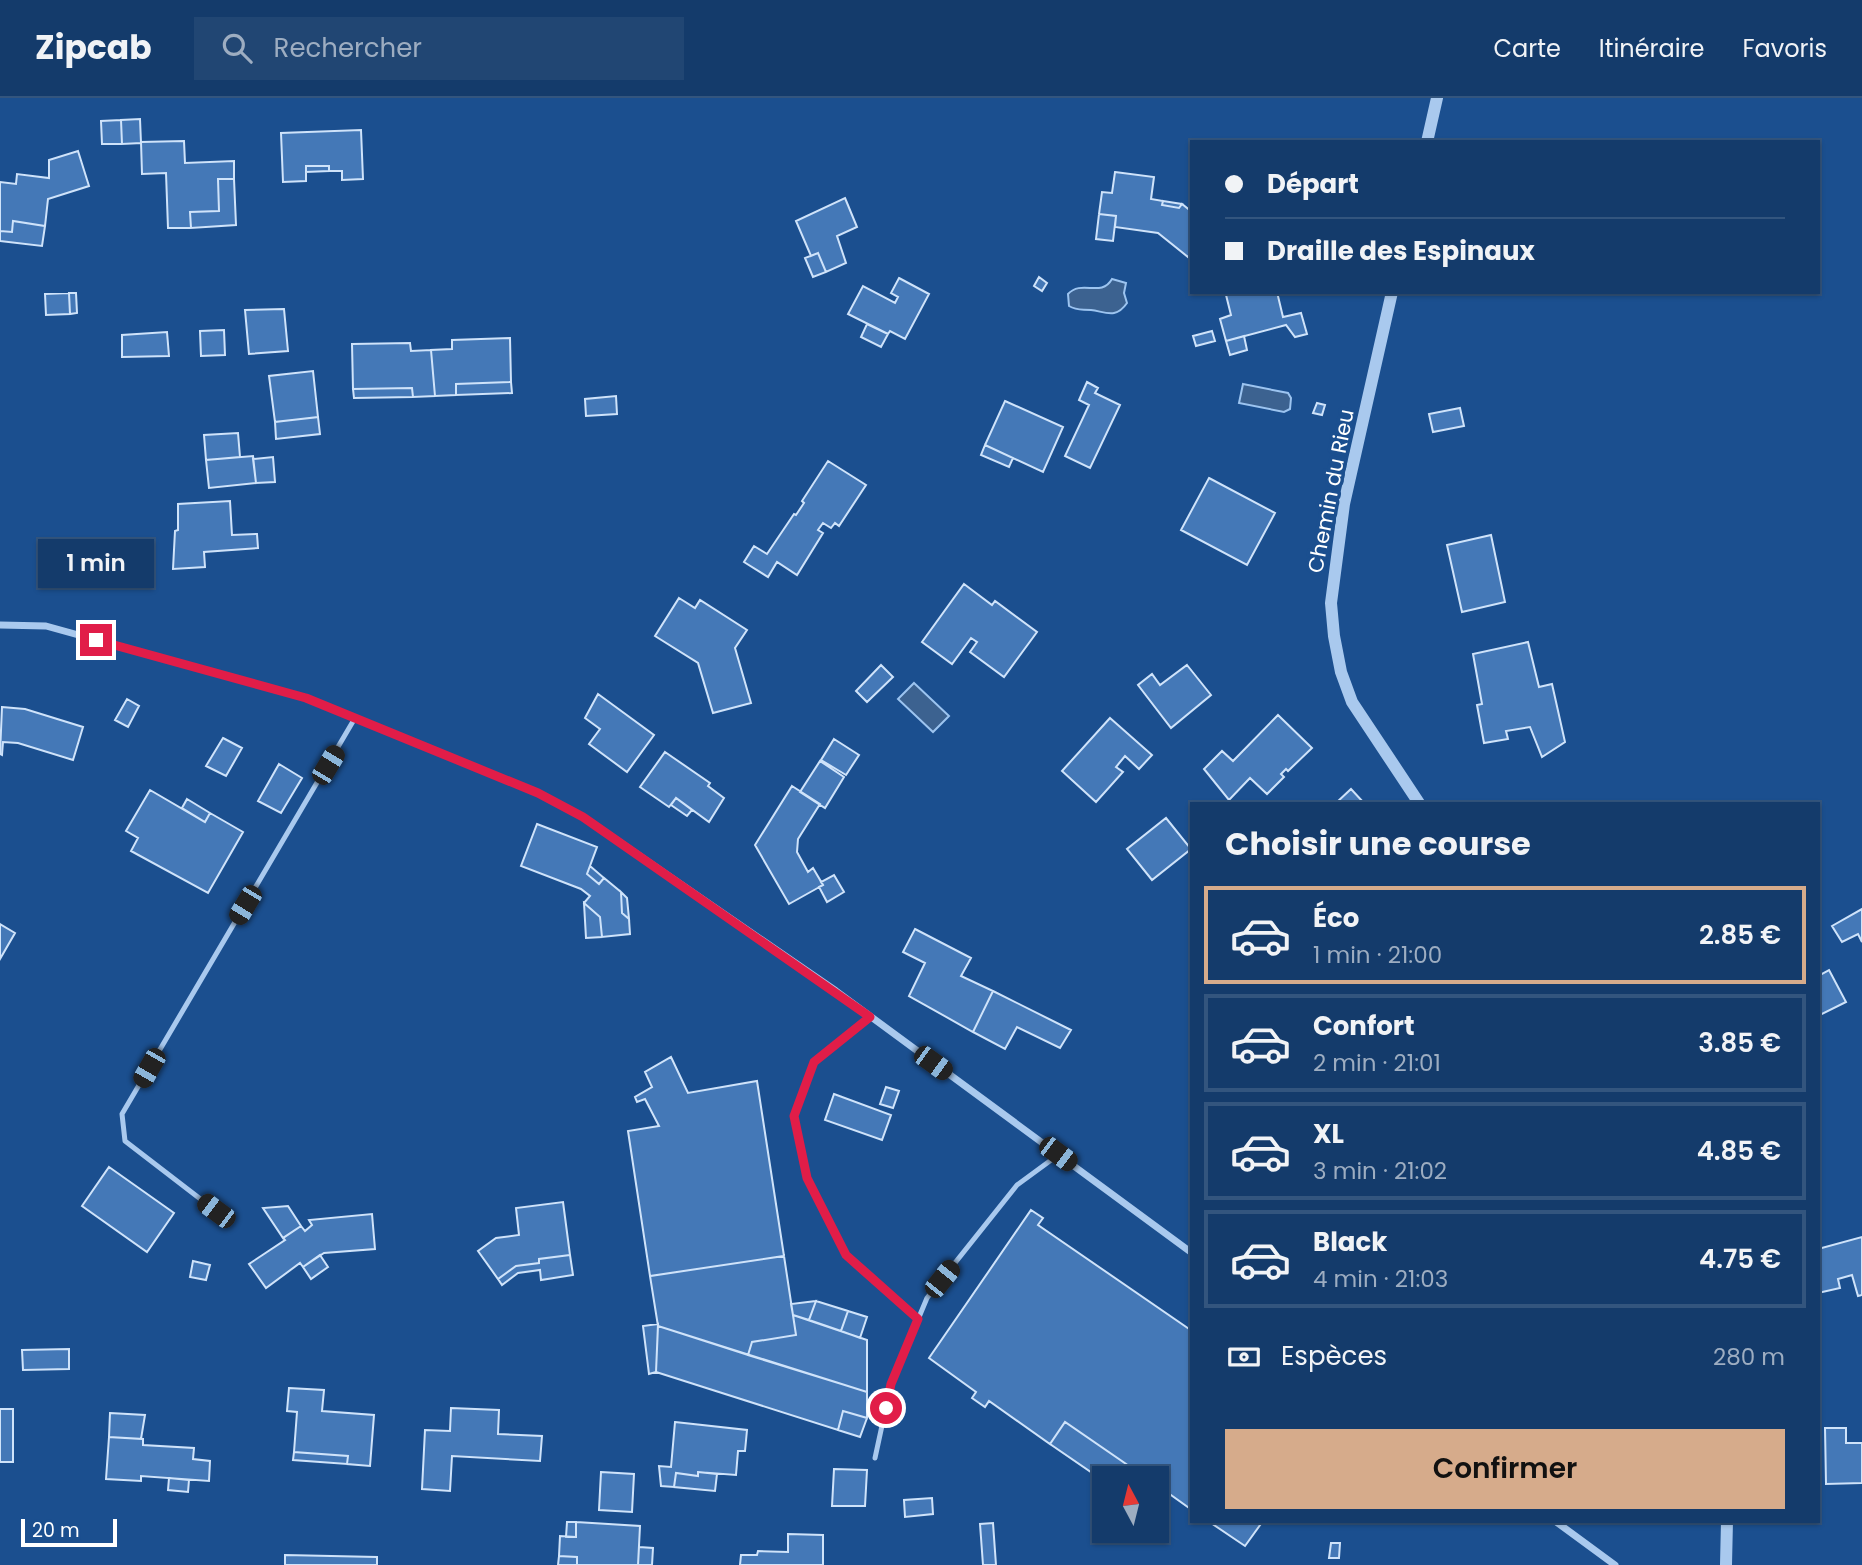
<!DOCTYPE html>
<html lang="fr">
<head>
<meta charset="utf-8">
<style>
	body { margin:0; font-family:Poppins,sans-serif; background:#214673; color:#f1f3f6; height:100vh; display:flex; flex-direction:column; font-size:26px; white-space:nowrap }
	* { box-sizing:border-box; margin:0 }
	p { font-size:23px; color:#9dadc1 }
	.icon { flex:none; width:38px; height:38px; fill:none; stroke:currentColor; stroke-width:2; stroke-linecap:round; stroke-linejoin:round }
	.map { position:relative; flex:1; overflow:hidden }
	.side { position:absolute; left:1190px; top:704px; width:630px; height:721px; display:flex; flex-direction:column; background:#143b6b; border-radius:0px; box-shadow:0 2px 5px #0004,0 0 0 2px #33557e }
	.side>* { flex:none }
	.banner { position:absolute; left:1190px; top:42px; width:630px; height:154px; border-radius:0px; box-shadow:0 2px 5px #0004,0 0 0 2px #33557e; display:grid; align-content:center; height:154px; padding:0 35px; background:#143b6b }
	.needle { width:46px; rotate:353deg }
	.tools { position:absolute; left:1092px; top:1368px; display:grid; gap:14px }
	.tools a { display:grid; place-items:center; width:77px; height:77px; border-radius:0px; background:#143b6b; box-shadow:0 2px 5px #0004,0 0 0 2px #33557e; font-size:35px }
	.scale { position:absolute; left:21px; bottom:18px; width:96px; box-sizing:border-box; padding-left:7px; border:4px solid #fff; border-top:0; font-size:19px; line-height:24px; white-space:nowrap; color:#fff; -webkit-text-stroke:5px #1b4f8f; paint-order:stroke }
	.end { position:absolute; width:32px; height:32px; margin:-16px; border:9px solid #e11d48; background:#fff; box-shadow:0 0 0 4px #fff }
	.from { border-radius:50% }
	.bubble { position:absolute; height:49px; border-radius:0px; background:#143b6b; box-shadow:0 2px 5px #0004,0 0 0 2px #33557e; font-size:23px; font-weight:600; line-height:49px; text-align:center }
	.car { position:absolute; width:21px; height:42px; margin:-21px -10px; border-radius:9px; box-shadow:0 0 5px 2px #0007; background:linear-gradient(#222 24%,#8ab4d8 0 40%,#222 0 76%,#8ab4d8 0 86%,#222 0) }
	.banner b { display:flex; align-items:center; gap:24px; height:66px; font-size:26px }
	.banner b+b { border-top:2px solid #33557e }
	.banner i { width:18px; height:18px; background:#f1f3f6 }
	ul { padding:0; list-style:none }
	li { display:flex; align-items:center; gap:21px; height:98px; margin:0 14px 10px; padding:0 21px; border:4px solid #33557e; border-radius:0px }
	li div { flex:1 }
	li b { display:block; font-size:26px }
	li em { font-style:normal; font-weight:600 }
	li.active { border-color:#d6ab8b }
	li>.icon { width:63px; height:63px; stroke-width:1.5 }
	h2 { padding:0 35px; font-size:32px; line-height:84px }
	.pay { display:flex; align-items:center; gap:18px; height:77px; padding:0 35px; font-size:26px }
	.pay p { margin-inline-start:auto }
	.primary-button { display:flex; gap:14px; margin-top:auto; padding:14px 35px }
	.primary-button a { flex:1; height:80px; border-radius:0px; background:#d6ab8b; color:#111; font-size:28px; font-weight:600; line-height:80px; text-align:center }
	header { display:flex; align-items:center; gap:42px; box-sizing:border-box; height:98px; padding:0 35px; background:#143b6b; border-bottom:2px solid #33557e }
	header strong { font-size:33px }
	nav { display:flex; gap:38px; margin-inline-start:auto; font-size:24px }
	.search { width:490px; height:63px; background:#214673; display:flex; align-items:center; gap:18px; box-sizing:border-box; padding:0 24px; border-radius:0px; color:#9dadc1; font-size:26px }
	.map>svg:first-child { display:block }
	.water { fill:#3c6290; stroke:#9cc4f0; stroke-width:2 }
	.building { fill:#4478b7; stroke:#cfe3fa; stroke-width:2 }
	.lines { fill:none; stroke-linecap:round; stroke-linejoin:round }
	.service { stroke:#a9c9ee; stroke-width:5 }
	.minor { stroke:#a9c9ee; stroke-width:7 }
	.tertiary { stroke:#a9c9ee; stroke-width:12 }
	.route { stroke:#e11d48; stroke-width:9 }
	.labels { text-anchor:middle; stroke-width:7; stroke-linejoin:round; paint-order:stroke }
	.street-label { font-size:21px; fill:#fff; stroke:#1b4f8f }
</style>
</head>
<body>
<header>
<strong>Zipcab</strong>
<div class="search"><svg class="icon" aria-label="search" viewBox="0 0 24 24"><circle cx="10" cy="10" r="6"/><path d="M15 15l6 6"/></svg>Rechercher</div>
<nav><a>Carte</a><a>Itinéraire</a><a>Favoris</a></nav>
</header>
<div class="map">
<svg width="1862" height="1467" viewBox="0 0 1862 1467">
	<rect width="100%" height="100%" fill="#1b4f8f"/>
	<!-- water -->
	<path class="water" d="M1112 181 1126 185 1124 195 1127 205C1116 221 1106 214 1091 212 1082 211 1077 213 1069 208L1068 196C1082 181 1101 200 1112 181Z
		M1243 286 1288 295 1291 300 1290 311 1284 314 1239 305Z
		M914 585 949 618 933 634 898 601Z"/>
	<!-- building -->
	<path class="building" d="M140 21 141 45 122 46 121 22Z
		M121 22 122 46H102L101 23Z
		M361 32 363 81 342 82V73H329V68H306V83L283 84 281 35Z
		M184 43 185 65 234 63V81H218L219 113 190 114 191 130H168L166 75 142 76 141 44Z
		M78 53 89 88 48 101 45 128 13 123 12 134 0 133V84L16 86 17 76 49 80V62Z
		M306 68H329V73L306 74Z
		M1115 74 1154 79 1151 101 1163 103 1162 107 1179 110 1182 106 1192 114V154L1188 159 1158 135 1115 129 1116 118 1099 116 1102 94 1112 95Z
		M218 81H234L236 127 191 130 190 114 219 113Z
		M845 100 857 129 837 138 846 165 826 174 818 155 811 158 796 123Z
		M1163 103 1182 106 1179 110 1162 107Z
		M1099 116 1116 118 1113 143 1096 141Z
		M13 123 45 128 42 148 0 143V133L12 134Z
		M818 155 826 174 813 179 805 160Z
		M1039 179 1047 185 1042 193 1034 188Z
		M899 180 929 196 905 241 890 233 888 236 848 216 863 188 895 205 898 199 891 195Z
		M1221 194H1277L1283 219 1301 215 1307 236 1295 239 1286 227 1226 243 1220 221 1231 217 1226 197Z
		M69 195H76L77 215 70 216Z
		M69 195 70 216 46 217 45 196Z
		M284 211 288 253 249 256 245 212Z
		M867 226 888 236 881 249 861 239Z
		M224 232 225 257 201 258 200 233Z
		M1212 233 1215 243 1196 248 1193 238Z
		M167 234 169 258 122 259V237Z
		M1244 238 1247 252 1230 257 1226 243Z
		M510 240 511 284 456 286V297L435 298 431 252 452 251V242Z
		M410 245 411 253 431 252 435 298 413 299 412 290 353 291 352 246Z
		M313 273 318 319 275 324 269 278Z
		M511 284 512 295 456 297V286Z
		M1087 284 1098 290 1095 295 1120 307 1090 370 1065 358 1089 307 1079 302Z
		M412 290 413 299 354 300 353 291Z
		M616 298 617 316 586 318 585 301Z
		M1005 303 1063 329 1043 374 985 347Z
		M1317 305 1325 307 1322 317 1313 315Z
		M1460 310 1464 328 1433 334 1429 316Z
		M318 319 320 336 276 341 275 324Z
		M238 335 240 359 206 362 204 337Z
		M985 347 1013 360 1009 369 981 357Z
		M253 358 256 385 209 390 206 362Z
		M273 359 275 384 256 385 253 361Z
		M828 363 866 387 839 428 835 425 831 430 823 425 818 432 823 435 797 477 777 464 768 479 744 464 754 448 767 456 794 416 796 417 804 405 802 403Z
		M1209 380 1275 415 1247 467 1181 432Z
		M230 403 232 437 257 436 258 450 204 454 205 469 173 471 175 433 178 432V406Z
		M1491 437 1505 504 1462 514 1447 447Z
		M964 486 992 507 995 503 1037 534 1004 579 970 554 977 544 971 540 952 566 922 544Z
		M679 500 695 510 700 502 747 532 735 550 751 605 713 615 698 565 655 538Z
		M1528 544 1539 589 1552 586 1565 644 1542 659 1530 629 1506 633 1508 641 1484 645 1477 607 1482 606 1473 556Z
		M881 567 893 579 867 604 856 593Z
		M1187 567 1211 597 1171 630 1138 587 1152 576 1160 587Z
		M598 596 654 637 627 674 589 646 600 631 585 620Z
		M127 601 139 608 128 629 115 622Z
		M2 609 25 611 83 629 73 662 18 645 3 644 2 657 0 656Z
		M1278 617 1312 650 1288 673 1286 671 1281 676 1284 679 1267 696 1250 680 1229 702 1204 671 1222 653 1233 663Z
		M1110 620 1152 657 1139 671 1125 658 1116 669 1123 674 1096 704 1062 673Z
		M223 640 242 650 226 678 206 668Z
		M834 641 859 657 846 677 821 662Z
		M665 654 710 685 708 688 724 700 709 724 676 700 669 709 640 689Z
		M820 663 844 679 825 710 800 694Z
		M279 666 302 680 281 715 258 703Z
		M792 688 820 706 798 741 797 754 808 774 813 770 823 787 789 806 755 747Z
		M1351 691 1364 705H1336Z
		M150 692 205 724 210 715 243 734 208 795 131 753 138 740 126 733Z
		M676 700 692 712 687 718 671 707Z
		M187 701 210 715 205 724 182 710Z
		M1166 720 1191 751 1152 782 1127 751Z
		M537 726 597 749 587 776 599 786 604 780 621 794 622 815 629 821 630 836 602 839 600 819 584 805 590 798 581 791 521 768Z
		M590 768 604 780 599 786 587 776Z
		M834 777 844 794 827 804 819 789 823 787 821 784Z
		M621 794 627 800 629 821 622 815Z
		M584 805 600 819 602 839 586 840Z
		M1862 811V844L1858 836 1842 844 1832 828Z
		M0 826 15 835 0 861Z
		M915 831 971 860 961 878 993 893 973 934 909 898 925 865 903 854Z
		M1829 872 1846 904 1818 918V878Z
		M993 893 1071 932 1060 950 1017 929 1005 951 973 934Z
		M671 959 688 995 757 983 784 1158 650 1178 628 1033 659 1028 645 1001 637 1004 635 999 652 989 645 974Z
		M886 989 899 993 893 1010 880 1006Z
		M834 996 891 1017 882 1042 825 1022Z
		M109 1069 174 1115 147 1154 82 1108Z
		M563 1104 570 1157 539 1161V1165L516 1168 498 1181 478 1153 496 1140 519 1137 516 1110Z
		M288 1108 301 1128 283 1140 263 1110Z
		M1031 1112 1043 1120 1038 1127 1192 1233V1412L1157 1387V1381H1148L1065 1324 1050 1346 989 1303 985 1309 972 1300 976 1294 929 1260Z
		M372 1116 375 1151 324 1155 303 1169 300 1165 266 1190 249 1166 285 1142 283 1140 301 1128 305 1133 312 1127 309 1122Z
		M1862 1139V1197L1858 1198 1852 1177 1838 1181 1840 1190 1818 1195V1151Z
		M320 1157 328 1169 311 1181 303 1169Z
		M570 1157 573 1177 541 1182 540 1172 518 1175 502 1187 498 1181 516 1168 539 1165V1161Z
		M784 1158 796 1237 752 1244 748 1257 658 1228 650 1178Z
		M193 1163 210 1167 206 1182 190 1179Z
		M816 1203 848 1213 841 1233 809 1222Z
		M816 1203 809 1222 793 1217 791 1206Z
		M848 1213 867 1219 860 1240 841 1233Z
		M793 1217 867 1242V1294L748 1257 752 1244 796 1237Z
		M658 1226 656 1274 649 1276 643 1228Z
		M658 1228 867 1294V1320L843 1313 838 1332 656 1274Z
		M69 1251V1271L23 1272 22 1252Z
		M289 1290 324 1292 322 1313 374 1317 370 1368 347 1366 348 1358 294 1354 297 1314 287 1313Z
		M451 1310 499 1312 498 1336 542 1338 540 1363 452 1358 450 1393 422 1391 425 1332 450 1333Z
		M0 1311H13V1364H0Z
		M843 1313 867 1320 860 1339 838 1332Z
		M110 1315 145 1317 141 1341 109 1339Z
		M675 1324 747 1332 745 1353H738L736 1377 698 1374V1378L676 1375 674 1389 661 1388 659 1368 671 1369Z
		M1065 1324 1145 1379 1144 1381H1104V1383L1050 1346Z
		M1825 1330H1846V1345H1862V1385L1826 1386Z
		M109 1339 143 1341V1347L194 1350 193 1361 210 1363 209 1383 141 1378V1383L106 1381Z
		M294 1354 348 1358 347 1366 293 1362Z
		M834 1371 867 1372 865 1408H832Z
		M601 1374 634 1376 632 1414 599 1412Z
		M698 1374 717 1376 715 1393 674 1389 676 1375 698 1378Z
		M169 1380 189 1382 188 1394 168 1392Z
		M932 1400 933 1416 905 1419 904 1402Z
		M1208 1423H1263L1245 1448Z
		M567 1424H576V1439H566Z
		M576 1424 640 1428 638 1467H577V1459L559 1458 560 1438 576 1439Z
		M993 1425 996 1467H983L980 1426Z
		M788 1436 823 1437V1467H740L741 1457H757L758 1453 788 1454Z
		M1331 1445H1340L1339 1460H1329Z
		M639 1449 653 1450 652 1467H638Z
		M285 1457 377 1459V1467H285Z
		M559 1458 577 1459V1467H558Z"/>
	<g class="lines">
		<!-- service -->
		<path class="service" d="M870 919 814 964 794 1019 807 1080 846 1157 918 1221
			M216 1113 125 1043 122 1016 355 620
			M875 1360 891 1286 927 1200 1017 1087 1058 1057"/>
		<!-- minor -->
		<path class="minor" d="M0 527 46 528 306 600 538 695 583 719 836 893 1192 1155
			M1555 1423 1615 1467"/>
		<!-- tertiary -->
		<path class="tertiary" d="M1427 44 1437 0
			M1392 194 1344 406 1331 505 1334 538 1341 574 1352 604 1419 705
			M1726 1467 1727 1423"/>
	</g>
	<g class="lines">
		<!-- route -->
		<path class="route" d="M96 542 306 600 538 695 583 719 870 919 814 964 794 1018 807 1080 846 1157 918 1221 891 1286 886 1310"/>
	</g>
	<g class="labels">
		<!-- street labels -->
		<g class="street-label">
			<text transform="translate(1331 393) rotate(-79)" y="7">Chemin du Rieu</text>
		</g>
	</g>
</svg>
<div class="tools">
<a><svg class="needle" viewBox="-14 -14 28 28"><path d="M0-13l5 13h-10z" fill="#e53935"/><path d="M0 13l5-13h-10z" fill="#9dadc1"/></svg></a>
</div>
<div class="scale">20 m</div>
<i class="end from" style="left:886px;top:1310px"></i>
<i class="end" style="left:96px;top:542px"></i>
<div class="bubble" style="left:38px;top:441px;width:116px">1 min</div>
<i class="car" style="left:328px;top:667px;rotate:31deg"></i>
<i class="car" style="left:245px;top:807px;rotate:211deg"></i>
<i class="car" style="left:933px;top:965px;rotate:126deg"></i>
<i class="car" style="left:149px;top:970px;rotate:210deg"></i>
<i class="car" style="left:1058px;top:1056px;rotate:127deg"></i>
<i class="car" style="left:216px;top:1113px;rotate:307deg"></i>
<i class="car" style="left:942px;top:1181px;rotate:39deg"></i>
<div class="banner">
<b><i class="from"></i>Départ</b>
<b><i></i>Draille des Espinaux</b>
</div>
<section class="side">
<h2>Choisir une course</h2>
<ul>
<li class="active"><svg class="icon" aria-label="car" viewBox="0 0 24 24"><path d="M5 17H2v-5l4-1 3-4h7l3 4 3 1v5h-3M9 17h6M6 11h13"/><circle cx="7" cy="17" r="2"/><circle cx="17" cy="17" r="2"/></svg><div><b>Éco</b><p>1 min · 21:00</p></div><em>2.85 €</em></li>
<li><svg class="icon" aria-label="car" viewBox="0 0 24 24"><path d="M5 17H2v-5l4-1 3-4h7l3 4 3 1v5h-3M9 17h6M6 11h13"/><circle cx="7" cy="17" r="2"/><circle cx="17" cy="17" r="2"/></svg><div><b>Confort</b><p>2 min · 21:01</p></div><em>3.85 €</em></li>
<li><svg class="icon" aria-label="car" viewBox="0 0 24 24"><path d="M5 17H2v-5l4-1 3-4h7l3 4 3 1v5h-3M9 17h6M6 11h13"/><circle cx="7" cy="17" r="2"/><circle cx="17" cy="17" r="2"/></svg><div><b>XL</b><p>3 min · 21:02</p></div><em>4.85 €</em></li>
<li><svg class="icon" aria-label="car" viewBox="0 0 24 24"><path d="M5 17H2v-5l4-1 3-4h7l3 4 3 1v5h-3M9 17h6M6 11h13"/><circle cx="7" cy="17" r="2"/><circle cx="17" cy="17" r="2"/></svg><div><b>Black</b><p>4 min · 21:03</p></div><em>4.75 €</em></li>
</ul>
<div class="pay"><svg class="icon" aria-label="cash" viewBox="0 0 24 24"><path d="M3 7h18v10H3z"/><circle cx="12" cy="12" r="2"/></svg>Espèces<p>280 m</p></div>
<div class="primary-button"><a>Confirmer</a></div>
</section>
</div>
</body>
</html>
